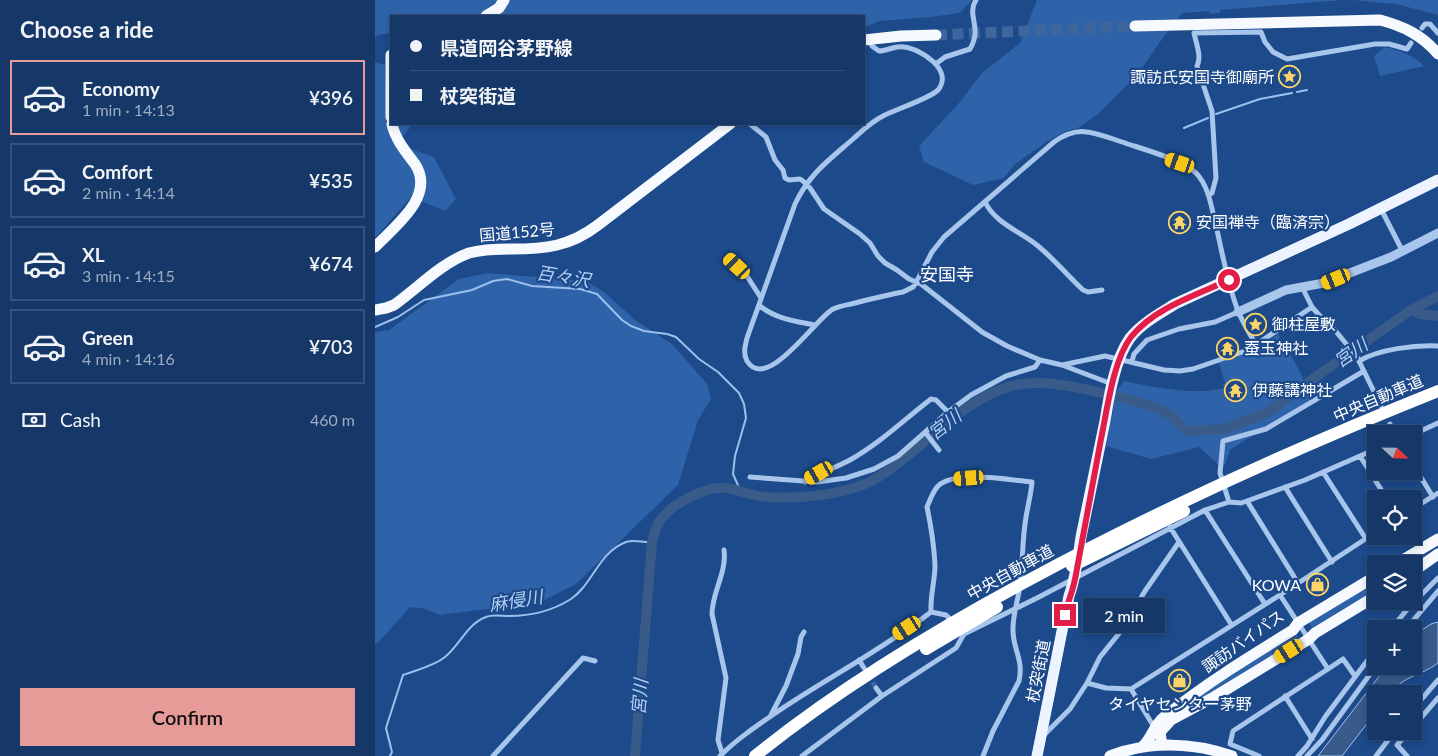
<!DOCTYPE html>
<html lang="en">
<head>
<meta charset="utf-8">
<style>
	body { margin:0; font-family:Lato,"Noto Sans JP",sans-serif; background:#1e3f6e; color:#f1f3f6; height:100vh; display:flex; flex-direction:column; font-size:19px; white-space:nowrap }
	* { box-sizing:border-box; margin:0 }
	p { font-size:16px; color:#9dacc0 }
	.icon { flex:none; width:28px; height:28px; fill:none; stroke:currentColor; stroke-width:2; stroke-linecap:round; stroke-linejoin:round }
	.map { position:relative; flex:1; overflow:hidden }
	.side { display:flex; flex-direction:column; background:#153868; width:375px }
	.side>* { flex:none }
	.top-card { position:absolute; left:15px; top:15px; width:475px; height:110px; border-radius:0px; box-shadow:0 2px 8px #0003,0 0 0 1px #34527c; display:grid; align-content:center; height:110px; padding:0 20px; background:#153868 }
	.needle { width:32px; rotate:112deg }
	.fabs { position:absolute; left:992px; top:425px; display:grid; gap:10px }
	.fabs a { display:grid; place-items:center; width:55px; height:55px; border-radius:0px; background:#153868; box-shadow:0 2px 8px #0003,0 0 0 1px #34527c; font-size:25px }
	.end { position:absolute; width:22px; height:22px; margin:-11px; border:6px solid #e11d48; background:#fff; box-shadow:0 0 0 2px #fff }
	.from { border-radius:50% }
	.bubble { position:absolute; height:35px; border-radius:0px; background:#153868; box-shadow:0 2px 8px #0003,0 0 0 1px #34527c; font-size:16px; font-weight:600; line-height:35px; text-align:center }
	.car { position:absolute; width:15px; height:30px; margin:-15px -8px; border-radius:6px; box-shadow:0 0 4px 1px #0007; background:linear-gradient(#f5c518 24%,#345 0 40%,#f5c518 0 76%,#345 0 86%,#f5c518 0) }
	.top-card b { display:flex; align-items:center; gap:18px; height:48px; font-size:19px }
	.top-card b+b { border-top:1px solid #34527c }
	.top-card i { width:12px; height:12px; background:#f1f3f6 }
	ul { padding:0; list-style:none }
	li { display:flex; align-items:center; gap:15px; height:75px; margin:0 10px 8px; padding:0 10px; border:2px solid #34527c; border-radius:0px }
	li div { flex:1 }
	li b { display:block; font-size:19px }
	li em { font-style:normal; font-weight:600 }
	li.current { border-color:#e69b98 }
	li>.icon { width:45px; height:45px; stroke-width:1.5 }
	h2 { padding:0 20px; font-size:22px; line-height:60px }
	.pay { display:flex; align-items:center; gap:12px; height:55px; padding:0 20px; font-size:19px }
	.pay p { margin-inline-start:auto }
	.action { display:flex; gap:10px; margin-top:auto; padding:10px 20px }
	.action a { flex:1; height:58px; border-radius:0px; background:#e69b98; color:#111; font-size:20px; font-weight:600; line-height:58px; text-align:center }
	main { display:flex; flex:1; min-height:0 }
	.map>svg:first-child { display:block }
	.green { fill:#2f63a9 }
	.water { fill:#395b8a; stroke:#9bc0ee }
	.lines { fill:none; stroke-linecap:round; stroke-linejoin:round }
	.stream { stroke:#9bc0ee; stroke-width:2 }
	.river { stroke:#395b8a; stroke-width:10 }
	.minor-tunnel { stroke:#3e659c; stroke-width:5; stroke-dasharray:5 2.5; stroke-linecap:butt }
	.trunk-tunnel { stroke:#3e659c; stroke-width:11; stroke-dasharray:11 5.5; stroke-linecap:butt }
	.minor { stroke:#a8c5ec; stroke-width:5 }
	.tertiary { stroke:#a8c5ec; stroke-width:9 }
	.primary { stroke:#edf4ff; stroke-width:11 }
	.trunk { stroke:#f6faff; stroke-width:11 }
	.motorway { stroke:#fff; stroke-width:12 }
	.route { stroke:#e11d48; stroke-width:6 }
	.labels { text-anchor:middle; stroke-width:4.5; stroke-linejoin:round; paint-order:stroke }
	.poi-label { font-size:16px; fill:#fff; stroke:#1c4a8b; text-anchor:start }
	.street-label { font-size:16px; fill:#fff; stroke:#1c4a8b }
	.neighbourhood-label { font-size:18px; fill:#fff; stroke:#1c4a8b }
	.water-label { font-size:18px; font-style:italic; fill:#b3cff4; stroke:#1c4a8b }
</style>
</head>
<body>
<main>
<section class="side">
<h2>Choose a ride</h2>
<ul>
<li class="current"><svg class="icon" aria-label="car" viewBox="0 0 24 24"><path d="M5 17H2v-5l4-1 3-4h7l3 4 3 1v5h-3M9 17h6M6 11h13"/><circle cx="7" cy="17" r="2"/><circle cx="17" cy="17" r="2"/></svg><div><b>Economy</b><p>1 min · 14:13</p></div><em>¥396</em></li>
<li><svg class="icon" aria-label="car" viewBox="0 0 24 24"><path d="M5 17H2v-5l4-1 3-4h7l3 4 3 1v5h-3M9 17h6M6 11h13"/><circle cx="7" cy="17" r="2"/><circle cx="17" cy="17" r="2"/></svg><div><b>Comfort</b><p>2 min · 14:14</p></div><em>¥535</em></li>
<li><svg class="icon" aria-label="car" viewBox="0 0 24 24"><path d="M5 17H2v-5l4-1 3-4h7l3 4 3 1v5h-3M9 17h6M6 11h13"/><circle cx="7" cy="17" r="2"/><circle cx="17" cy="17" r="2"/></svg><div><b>XL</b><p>3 min · 14:15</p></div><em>¥674</em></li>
<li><svg class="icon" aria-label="car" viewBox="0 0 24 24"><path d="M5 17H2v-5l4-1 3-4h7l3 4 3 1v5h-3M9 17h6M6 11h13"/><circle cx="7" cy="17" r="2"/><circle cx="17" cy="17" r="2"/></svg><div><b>Green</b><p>4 min · 14:16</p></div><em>¥703</em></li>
</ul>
<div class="pay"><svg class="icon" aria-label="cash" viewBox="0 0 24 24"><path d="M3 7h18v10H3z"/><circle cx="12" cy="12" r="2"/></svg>Cash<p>460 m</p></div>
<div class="action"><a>Confirm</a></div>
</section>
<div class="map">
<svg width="1063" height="756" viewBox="0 0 1063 756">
	<rect width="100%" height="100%" fill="#1c4a8b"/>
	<!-- green -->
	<path class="green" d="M0 0H597L585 13 556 17 504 21 489 28V16H16V33L3 35 0 38Z
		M662 0H968L845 10V13L834 14 835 11 807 13 785 42 762 75 723 114 703 128 691 131 671 142 639 165 629 178 598 185 549 162 544 146 585 102 607 73 645 43Z
		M978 0H1063V15L1021 4Z
		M1010 47C1025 51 1038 55 1049 66L1005 76 999 56Z
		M0 62 10 65V82L16 85V124H38L21 144 59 157 81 199 70 211 36 197 0 238Z
		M112 273 211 281 229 292 260 320 297 344 332 384 336 399 323 420 303 485 201 584 162 604 103 610 65 615 47 608 35 607 3 643 0 644V332L14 330 84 279Z
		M903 334 922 366 937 398 855 450 850 465 843 464 824 447 776 459 731 446 742 390 749 381C779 387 819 396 849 388L848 385 850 383 844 363 884 346Z
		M1001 580V592L961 613 937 628 933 621Z
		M922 635 926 642 803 713 846 679Z"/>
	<!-- water -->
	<path class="water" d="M1063 622V663C1046 676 1029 675 1015 694H1001V712L967 756H943L1012 666H1039V635L1056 624Z"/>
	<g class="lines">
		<!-- stream -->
		<path class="stream" d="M922 92 932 90
			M841 114 885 99 917 93
			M809 128 833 118
			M0 327 23 317 49 300 97 290 118 281 132 279 157 286 205 289 222 294 247 320 256 326 269 331 292 334 301 337 324 359 343 372 364 393 369 404 371 418 360 456 358 474 366 492
			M15 756 17 752 11 728 28 675C42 670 59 666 70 657 85 645 92 624 111 617 118 614 126 616 134 616 155 616 177 611 196 599 217 585 224 552 251 542 260 539 268 543 277 542"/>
		<!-- river -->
		<path class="river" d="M1036 310 1045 314 1063 316
			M260 756 277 542C279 536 280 530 283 524 293 505 330 486 351 488 365 490 377 496 391 497 419 499 455 496 482 487 505 480 523 463 542 448 569 425 598 398 633 387 662 378 694 386 723 392 740 396 778 404 792 413 799 417 805 425 811 431L851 429 895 411 949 371 1036 310 1063 296"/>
		<!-- minor-tunnel -->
		<path class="minor-tunnel" d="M494 676 501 688"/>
		<!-- trunk-tunnel -->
		<path class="trunk-tunnel" d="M561 35 760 26"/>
		<!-- minor -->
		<path class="minor" d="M1047 28 1050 24H1055L1063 33
			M494 40 497 46 504 51C513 51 520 45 529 47 546 49 579 70 563 90 556 98 519 110 508 116 496 122 487 131 478 139 454 160 434 174 420 204L372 338C370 346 368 354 372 361 392 393 441 318 458 309 464 306 472 305 480 303 496 299 512 295 528 292L538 287 542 281 557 252 569 237 679 142C704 124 720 133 747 142 767 149 806 159 821 173 835 187 837 212 842 230 848 257 853 285 863 311 868 323 875 334 881 345
			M562 63 570 57 595 49C608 27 591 16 601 0
			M375 124 391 137 400 160 408 170 410 178 414 180 425 179 428 181 435 188 449 209 485 234 495 243 503 256 510 263 522 270 534 279 546 284 607 332 632 346 665 360
			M833 195 837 193 841 178 837 111 822 66C827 57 821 43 819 33L886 32 890 42 898 52 912 59 1000 44H1014L1032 49 1036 43
			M610 202C621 224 645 231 663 246 679 259 693 276 708 290L713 292 727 290
			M1006 209 1028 252
			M353 258 370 273 386 298
			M927 287 937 307 944 315 954 323 982 357 1006 406
			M384 305C398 318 420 321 439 325
			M757 361 759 354 772 340 804 329 840 322 863 312
			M984 361C1004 349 1040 345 1063 346
			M687 365 730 356 789 370 805 371 818 369 873 350 937 307
			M1015 424 1020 434
			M550 432 564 450
			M1039 434 1063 423
			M985 456 1012 499
			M1039 466 1058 497
			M948 472 991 539
			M375 477 442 482 471 478 499 469 523 456 573 412 596 395 631 376 660 367 665 360 687 365 737 384
			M430 482C444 473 460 468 475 460 504 444 530 419 556 399L561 400 573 412
			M910 487 957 562
			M872 501 923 583
			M854 502 845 473 848 441 891 429 989 371
			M1039 508 1063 493
			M830 510 890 604
			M795 527 856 624
			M905 595 953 669 968 659 980 676
			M556 612C555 596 560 581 560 565 559 545 556 526 552 507 555 500 558 491 563 486 580 470 635 480 657 482 656 494 653 505 651 517 647 540 648 563 645 586 643 600 638 614 638 628 637 649 649 658 644 681L618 731 608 756
			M1016 629 1035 606 1063 578
			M1031 629 1063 591
			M589 634 664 597 830 510 854 502 866 503 872 501 930 480 1001 449
			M484 660 489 668
			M712 683 731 688 756 689 905 595 1001 532
			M501 688 507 696
			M756 689 779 727
			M910 696 937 739
			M1039 708 1063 680
			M396 715 411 686 423 654 426 637 429 632
			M1039 726 1063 698
			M669 735 695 709 712 683 725 657 746 631 770 591 804 542
			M347 753 343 740 351 678 337 614C337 592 352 573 349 550
			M118 756 208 658 220 661
			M345 756C361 740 380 727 399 714 450 679 507 650 556 612L571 615 578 622
			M427 756 507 696 581 648 589 634 585 630
			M884 756 855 744 858 731 953 669
			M923 756 932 746 950 717 1001 649
			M932 756 947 740 1001 666
			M1001 756 1020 731
			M1032 756 1022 745 1034 731"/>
		<!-- tertiary -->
		<path class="tertiary" d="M863 312 911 290 949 283 1016 257 1063 233"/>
		<!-- primary -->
		<path class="primary" d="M662 756 694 596C701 577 703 557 706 537 714 498 722 460 730 421 734 396 740 359 755 338 767 323 784 314 800 304L974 224 1063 180"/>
		<!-- trunk -->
		<path class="trunk" d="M111 16 124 8 129 0
			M760 26 1005 20C1028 26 1047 35 1063 54
			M489 40 526 36 561 35
			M16 55V117
			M0 247C20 226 61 196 40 164 31 152 20 139 17 124
			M0 310 11 308 19 305C43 288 66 263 94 253 108 249 122 249 136 249 170 249 194 247 223 225L355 124
			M1021 564 1063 539
			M1039 571 1063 554
			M787 745 785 732 796 720 839 697 934 639 940 633 1001 596
			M767 747C777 739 778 726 789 717 830 684 874 657 918 630L923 623 1001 576
			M735 756C774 741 818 742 857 756"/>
		<!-- motorway -->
		<path class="motorway" d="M697 566 809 511
			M551 649 622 607
			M380 756C464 688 557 632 652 581 785 509 923 447 1063 391"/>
	</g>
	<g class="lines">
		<!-- route -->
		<path class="route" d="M690 615C693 601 699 588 701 574 709 529 718 484 726 439 732 411 738 360 756 337 779 308 821 295 854 280"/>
	</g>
	<!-- icons -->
	<defs>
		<symbol id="sight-ring" viewBox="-11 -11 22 22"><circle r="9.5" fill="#1c4a8b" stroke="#fdd465" stroke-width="1.5"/><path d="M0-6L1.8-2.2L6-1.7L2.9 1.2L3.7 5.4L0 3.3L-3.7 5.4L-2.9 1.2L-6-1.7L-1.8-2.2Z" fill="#fdd465"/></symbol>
		<symbol id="temple-ring" viewBox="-11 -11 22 22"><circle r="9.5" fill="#1c4a8b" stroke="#fdd465" stroke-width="1.5"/><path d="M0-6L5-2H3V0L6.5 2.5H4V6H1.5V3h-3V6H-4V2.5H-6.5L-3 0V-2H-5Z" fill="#fdd465"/></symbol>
		<symbol id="shop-ring" viewBox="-11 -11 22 22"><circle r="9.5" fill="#1c4a8b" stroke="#fdd465" stroke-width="1.5"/><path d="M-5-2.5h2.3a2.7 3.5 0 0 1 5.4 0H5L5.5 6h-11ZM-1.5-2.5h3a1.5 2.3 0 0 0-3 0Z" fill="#fdd465"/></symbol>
	</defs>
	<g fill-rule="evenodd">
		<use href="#sight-ring" x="902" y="64" width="25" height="25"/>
		<use href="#temple-ring" x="792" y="210" width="25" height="25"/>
		<use href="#sight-ring" x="868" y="312" width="25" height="25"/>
		<use href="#temple-ring" x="840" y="336" width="25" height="25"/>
		<use href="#temple-ring" x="848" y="378" width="25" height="25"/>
		<use href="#shop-ring" x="930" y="572" width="25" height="25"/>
		<use href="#shop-ring" x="792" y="668" width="25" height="25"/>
	</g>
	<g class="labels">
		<!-- poi labels -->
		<g class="poi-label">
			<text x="899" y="83" text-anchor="end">諏訪氏安国寺御廟所</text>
			<text x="821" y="228">安国禅寺（臨済宗）</text>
			<text x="897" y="330">御柱屋敷</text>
			<text x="869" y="354">蚕玉神社</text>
			<text x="877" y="396">伊藤講神社</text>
			<text x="926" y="591" text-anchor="end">KOWA</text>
			<text x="805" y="710" text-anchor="middle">タイヤセンター茅野</text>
		</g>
		<!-- street labels -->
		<g class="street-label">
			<text transform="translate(142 232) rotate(-5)" y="6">国道152号</text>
			<text transform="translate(1003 398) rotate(-23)" y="6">中央自動車道</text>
			<text transform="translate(635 572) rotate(-29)" y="6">中央自動車道</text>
			<text transform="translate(868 641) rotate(-35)" y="6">諏訪バイパス</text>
			<text transform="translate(663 671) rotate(-79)" y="6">杖突街道</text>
		</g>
		<!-- neighbourhood labels -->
		<g class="neighbourhood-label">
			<text x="572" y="281">安国寺</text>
		</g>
		<!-- water labels -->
		<g class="water-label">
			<text transform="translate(188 277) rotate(9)" y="6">百々沢</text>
			<text transform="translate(976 353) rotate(-35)" y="6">宮川</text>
			<text transform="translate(570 425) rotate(-38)" y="6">宮川</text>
			<text transform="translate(141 601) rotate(-9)" y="6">麻侵川</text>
			<text transform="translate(265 697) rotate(-85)" y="6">宮川</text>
		</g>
	</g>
</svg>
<div class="fabs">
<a><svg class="needle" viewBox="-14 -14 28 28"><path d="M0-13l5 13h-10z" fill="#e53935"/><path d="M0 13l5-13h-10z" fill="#9dacc0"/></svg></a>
<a><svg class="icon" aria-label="locate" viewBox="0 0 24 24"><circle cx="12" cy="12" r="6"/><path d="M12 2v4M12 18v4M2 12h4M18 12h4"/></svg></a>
<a><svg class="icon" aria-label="layers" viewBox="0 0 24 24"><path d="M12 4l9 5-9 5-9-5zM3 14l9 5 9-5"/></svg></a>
<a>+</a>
<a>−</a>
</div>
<i class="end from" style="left:854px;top:280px"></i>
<i class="end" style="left:690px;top:615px"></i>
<div class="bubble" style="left:708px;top:598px;width:82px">2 min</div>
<i class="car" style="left:805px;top:163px;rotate:289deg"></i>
<i class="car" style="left:362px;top:266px;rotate:313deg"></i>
<i class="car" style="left:961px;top:279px;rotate:248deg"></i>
<i class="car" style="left:444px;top:473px;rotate:240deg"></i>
<i class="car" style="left:594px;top:478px;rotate:266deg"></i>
<i class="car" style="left:532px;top:628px;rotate:237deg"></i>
<i class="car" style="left:914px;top:651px;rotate:238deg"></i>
<div class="top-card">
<b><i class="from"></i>県道岡谷茅野線</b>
<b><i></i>杖突街道</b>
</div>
</div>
</main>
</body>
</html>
